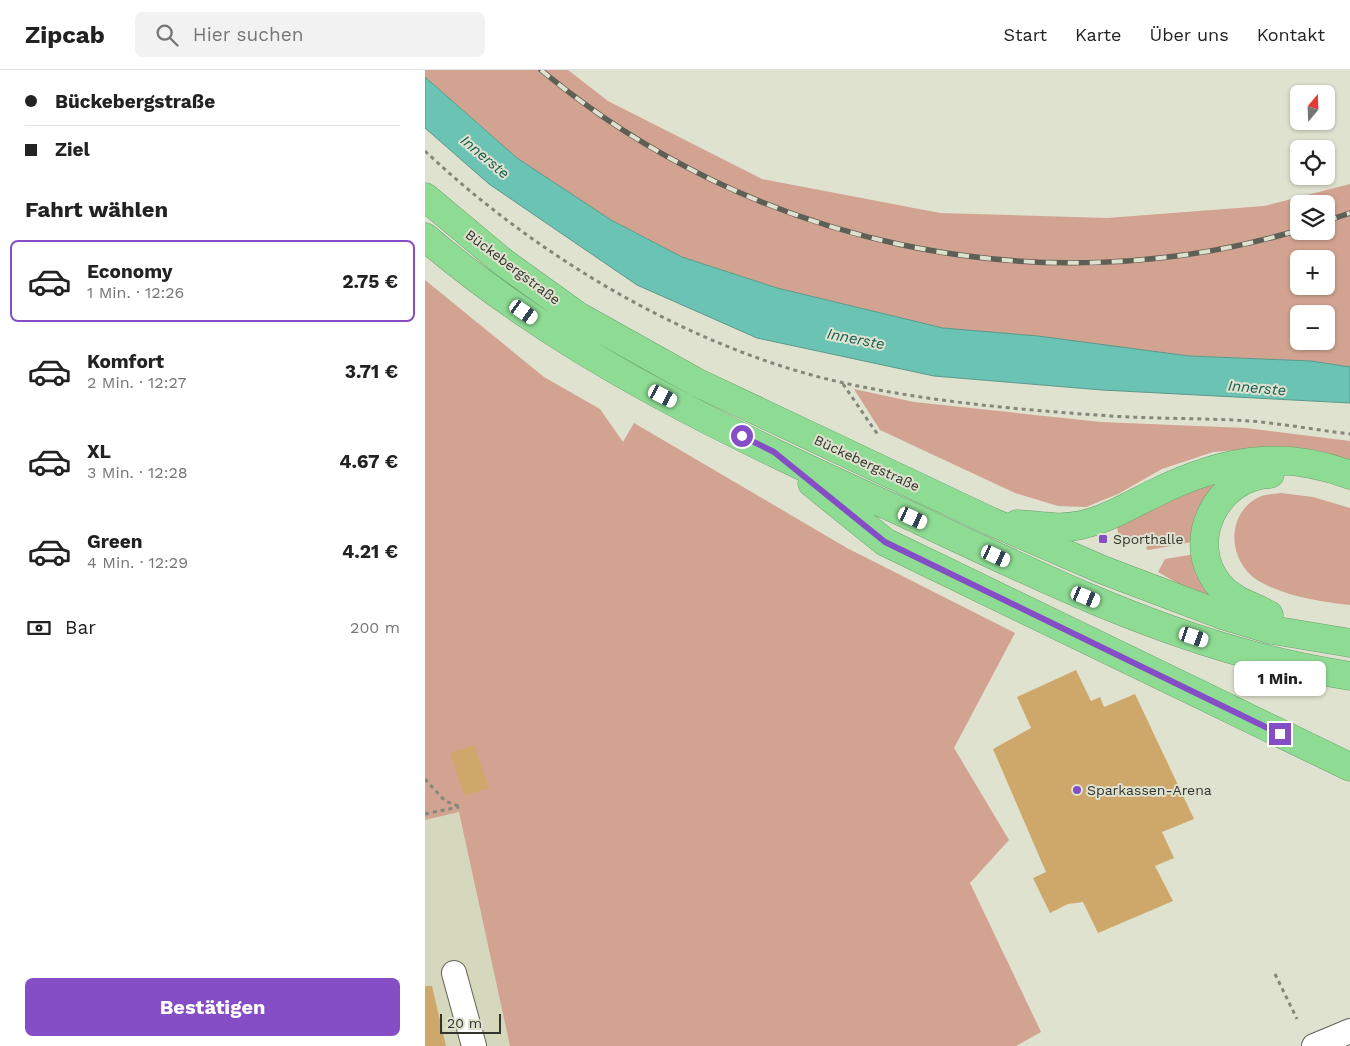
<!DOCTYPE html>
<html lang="de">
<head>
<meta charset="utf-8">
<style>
	body { margin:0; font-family:"Work Sans",sans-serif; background:#f2f2f2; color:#222; height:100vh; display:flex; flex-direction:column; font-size:19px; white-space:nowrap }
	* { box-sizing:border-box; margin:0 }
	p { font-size:16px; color:#767676 }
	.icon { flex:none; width:28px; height:28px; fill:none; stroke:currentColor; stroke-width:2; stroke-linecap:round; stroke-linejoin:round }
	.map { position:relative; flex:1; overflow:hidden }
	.side { display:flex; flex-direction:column; background:#fff; width:425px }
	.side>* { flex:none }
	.guide { display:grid; align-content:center; height:110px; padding:0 25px; background:#fff }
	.needle { width:32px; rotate:19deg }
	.fabs { position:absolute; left:865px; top:15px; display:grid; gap:10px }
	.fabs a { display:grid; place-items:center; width:45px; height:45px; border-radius:8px; background:#fff; box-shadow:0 1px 4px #0004; font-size:25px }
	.scale { position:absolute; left:15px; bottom:12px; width:61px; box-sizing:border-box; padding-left:5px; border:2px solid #33342d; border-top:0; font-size:14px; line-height:18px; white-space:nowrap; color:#33342d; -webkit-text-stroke:4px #dfe2cf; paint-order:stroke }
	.end { position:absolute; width:22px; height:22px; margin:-11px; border:6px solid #854ec6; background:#fff; box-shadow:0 0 0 2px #fff }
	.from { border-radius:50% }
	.bubble { position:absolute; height:35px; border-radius:8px; background:#fff; box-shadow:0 1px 4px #0004; font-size:16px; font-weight:700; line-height:35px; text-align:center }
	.car { position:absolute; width:15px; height:30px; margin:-15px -8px; border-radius:6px; box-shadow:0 0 4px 1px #0007; background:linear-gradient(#fff 24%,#345 0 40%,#fff 0 76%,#345 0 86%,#fff 0) }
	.guide b { display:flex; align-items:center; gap:18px; height:48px; font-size:19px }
	.guide b+b { border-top:1px solid #e0e0e0 }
	.guide i { width:12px; height:12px; background:#222 }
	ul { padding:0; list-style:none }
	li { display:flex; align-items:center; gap:15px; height:82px; margin:0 10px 8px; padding:0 15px; border:2px solid transparent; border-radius:8px }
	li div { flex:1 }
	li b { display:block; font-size:19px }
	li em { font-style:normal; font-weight:700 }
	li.on { border-color:#854ec6 }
	li>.icon { width:45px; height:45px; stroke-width:1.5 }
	h2 { padding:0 25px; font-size:22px; line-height:60px }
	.pay { display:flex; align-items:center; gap:12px; height:55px; padding:0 25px; font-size:19px }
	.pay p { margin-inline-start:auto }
	.primary-button { display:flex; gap:10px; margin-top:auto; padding:10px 25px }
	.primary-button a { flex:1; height:58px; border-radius:8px; background:#854ec6; color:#fff; font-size:20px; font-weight:700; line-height:58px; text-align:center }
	header { display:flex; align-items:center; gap:30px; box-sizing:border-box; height:70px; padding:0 25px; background:#fff; border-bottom:1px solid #e0e0e0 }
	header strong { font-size:24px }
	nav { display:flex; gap:28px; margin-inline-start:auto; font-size:18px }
	.search { width:350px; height:45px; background:#f2f2f2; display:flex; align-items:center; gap:12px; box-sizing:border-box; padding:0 18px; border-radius:8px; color:#767676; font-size:19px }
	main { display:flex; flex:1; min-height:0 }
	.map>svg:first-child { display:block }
	.built { fill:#d6d8be }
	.green { fill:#d2a390; fill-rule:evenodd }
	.water { fill:#6bc4b3; stroke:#5a998b }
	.building { fill:#cea86b }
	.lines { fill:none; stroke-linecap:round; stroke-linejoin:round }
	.minor-casing { stroke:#616352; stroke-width:26 }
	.highway-casing { stroke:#6ea16f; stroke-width:29 }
	.path { stroke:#85877a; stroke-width:3; stroke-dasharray:4 4; stroke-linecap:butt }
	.minor { stroke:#fff; stroke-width:24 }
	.highway { stroke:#8edc93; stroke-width:28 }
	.rail-casing { stroke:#5e5f55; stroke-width:5.5 }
	.rail { stroke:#dfe2cf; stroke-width:4; stroke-dasharray:11; stroke-linecap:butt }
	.route { stroke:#854ec6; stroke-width:6 }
	.poi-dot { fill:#854ec6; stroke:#dfe2cf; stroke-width:2 }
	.labels { text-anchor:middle; stroke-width:4; stroke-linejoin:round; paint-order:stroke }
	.street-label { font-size:14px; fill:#33342d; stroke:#dfe2cf }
	.poi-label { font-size:14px; fill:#33342d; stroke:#dfe2cf; text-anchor:start }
	.water-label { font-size:15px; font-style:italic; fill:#0f5b4f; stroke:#dfe2cf }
</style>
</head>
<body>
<header>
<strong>Zipcab</strong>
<div class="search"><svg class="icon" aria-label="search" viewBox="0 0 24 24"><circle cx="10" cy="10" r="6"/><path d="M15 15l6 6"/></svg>Hier suchen</div>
<nav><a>Start</a><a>Karte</a><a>Über uns</a><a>Kontakt</a></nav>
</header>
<main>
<section class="side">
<div class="guide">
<b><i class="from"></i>Bückebergstraße</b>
<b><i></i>Ziel</b>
</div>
<h2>Fahrt wählen</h2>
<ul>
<li class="on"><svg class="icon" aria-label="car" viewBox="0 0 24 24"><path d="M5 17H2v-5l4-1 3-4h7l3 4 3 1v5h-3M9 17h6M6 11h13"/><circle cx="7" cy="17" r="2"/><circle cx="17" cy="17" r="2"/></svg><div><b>Economy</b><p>1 Min. · 12:26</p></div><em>2.75 €</em></li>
<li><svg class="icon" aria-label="car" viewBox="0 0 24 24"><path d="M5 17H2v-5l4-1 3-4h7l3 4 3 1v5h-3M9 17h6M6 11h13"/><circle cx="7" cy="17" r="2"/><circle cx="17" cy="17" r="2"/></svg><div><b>Komfort</b><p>2 Min. · 12:27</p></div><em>3.71 €</em></li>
<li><svg class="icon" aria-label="car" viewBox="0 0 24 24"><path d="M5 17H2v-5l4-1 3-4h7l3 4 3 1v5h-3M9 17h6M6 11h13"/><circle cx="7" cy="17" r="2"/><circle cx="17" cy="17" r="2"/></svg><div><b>XL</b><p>3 Min. · 12:28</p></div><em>4.67 €</em></li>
<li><svg class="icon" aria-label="car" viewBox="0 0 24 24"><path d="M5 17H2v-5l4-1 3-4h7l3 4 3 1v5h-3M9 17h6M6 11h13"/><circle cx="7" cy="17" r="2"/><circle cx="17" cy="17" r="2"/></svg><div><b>Green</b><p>4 Min. · 12:29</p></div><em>4.21 €</em></li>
</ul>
<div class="pay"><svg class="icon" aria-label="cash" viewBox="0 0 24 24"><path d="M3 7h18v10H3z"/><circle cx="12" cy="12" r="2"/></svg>Bar<p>200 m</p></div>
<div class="primary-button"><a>Bestätigen</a></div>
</section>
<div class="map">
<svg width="925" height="976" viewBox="0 0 925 976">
	<rect width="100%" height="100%" fill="#dfe2cf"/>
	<!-- built -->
	<path class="built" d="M34 741 63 867 85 976H0V750Z"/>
	<!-- green -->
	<path class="green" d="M0 0H143L183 31 337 109 515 143 682 148 839 136 925 114V297L886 291 764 286 518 258 352 218 257 187 186 150 92 88 0 7ZM874 134H901V161H874ZM874 189H901V216H874ZM874 244H901V271H874Z
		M0 210 119 307 175 339 198 372 209 353 422 478 590 563 529 678 584 770 545 813 616 962 591 976H85L34 742 0 750Z
		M429 319 489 332 676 352 821 358 925 371V392L850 377 788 382 737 399 693 424 661 437 633 436 590 423 455 360Z
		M790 412 771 447 767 472 724 480 721 479 723 473 706 468 704 472 694 467 691 452Z
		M856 423 888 427 925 438V535C896 532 858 526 832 510 803 491 800 444 834 427 841 424 849 424 856 423Z
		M770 484 787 523 784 526 759 517 733 502 740 489Z"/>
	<!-- water -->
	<path class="water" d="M0 7 92 88 186 150 257 187 352 218 518 258 613 266 764 286 886 291 925 297V333L677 320 509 306 332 268 212 215 64 114 0 58Z"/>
	<!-- building -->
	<path class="building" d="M651 600 666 631 675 627 679 637 710 624 769 749 737 762 749 788 730 796 748 831 673 863 658 832 643 834 625 843 608 808 621 802 568 679 606 658 592 627Z
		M49 675 64 718 39 726 25 683Z
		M0 916H7L21 976H0Z"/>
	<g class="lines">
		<defs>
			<path id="minor" d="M29 903 49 976
				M889 976 925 961"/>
			<path id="highway" d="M0 127 78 192 153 246 271 312 565 451 678 500 797 545 847 560 925 573
				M0 167C141 288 312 367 479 443 590 495 700 550 819 583 853 593 889 600 925 606
				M387 413 460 472 925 697
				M592 454C614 455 634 460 656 455 681 450 707 434 730 423 795 391 855 378 925 405
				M844 545C826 535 808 531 794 515 759 472 791 406 845 404"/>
		</defs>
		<!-- minor casing -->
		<use href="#minor" class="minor-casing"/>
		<!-- highway casing -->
		<use href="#highway" class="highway-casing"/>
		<!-- path -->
		<path class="path" d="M0 81C112 187 268 280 419 313 506 332 597 340 686 346 733 349 780 348 826 351 859 354 892 360 925 364
			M418 314 453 365
			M0 709 20 731 36 737
			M0 744 34 737
			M850 904 872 949"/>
		<!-- minor -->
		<use href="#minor" class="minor"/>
		<!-- highway -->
		<use href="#highway" class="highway"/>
		<defs>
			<path id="rail" d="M116 0C325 174 612 238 874 160
				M901 151 925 143"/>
		</defs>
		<!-- rail casing -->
		<use href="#rail" class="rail-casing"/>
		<!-- rail -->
		<use href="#rail" class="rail"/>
	</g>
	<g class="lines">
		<!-- route -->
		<path class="route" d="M317 366 349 382 460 472 855 664"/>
	</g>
	<!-- markers -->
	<g class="poi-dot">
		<rect x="673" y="464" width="10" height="10" rx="2.5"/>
		<circle cx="652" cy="720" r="5"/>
	</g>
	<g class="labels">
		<!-- street labels -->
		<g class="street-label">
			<text transform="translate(88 197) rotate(37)" y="5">Bückebergstraße</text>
			<text transform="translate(442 393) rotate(25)" y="5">Bückebergstraße</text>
		</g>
		<!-- poi labels -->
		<g class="poi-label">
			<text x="688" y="474">Sporthalle</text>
			<text x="662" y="725">Sparkassen-Arena</text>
		</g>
		<!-- water labels -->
		<g class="water-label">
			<text transform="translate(60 87) rotate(40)" y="5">Innerste</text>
			<text transform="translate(431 269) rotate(11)" y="5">Innerste</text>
			<text transform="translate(832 318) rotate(5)" y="5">Innerste</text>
		</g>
	</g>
</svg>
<div class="fabs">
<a><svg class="needle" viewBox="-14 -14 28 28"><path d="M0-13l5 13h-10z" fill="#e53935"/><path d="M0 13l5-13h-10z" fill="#767676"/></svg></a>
<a><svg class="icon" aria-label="locate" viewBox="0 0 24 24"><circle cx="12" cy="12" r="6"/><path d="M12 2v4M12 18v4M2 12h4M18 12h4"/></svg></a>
<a><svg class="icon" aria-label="layers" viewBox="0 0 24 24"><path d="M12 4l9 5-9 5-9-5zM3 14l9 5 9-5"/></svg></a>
<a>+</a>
<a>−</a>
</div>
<div class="scale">20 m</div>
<i class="end from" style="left:317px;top:366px"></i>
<i class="end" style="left:855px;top:664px"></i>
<div class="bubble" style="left:809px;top:591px;width:92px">1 Min.</div>
<i class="car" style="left:99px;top:242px;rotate:125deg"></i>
<i class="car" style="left:238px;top:326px;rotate:117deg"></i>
<i class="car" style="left:488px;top:448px;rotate:115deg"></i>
<i class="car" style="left:571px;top:486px;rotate:115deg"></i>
<i class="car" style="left:661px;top:527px;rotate:112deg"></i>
<i class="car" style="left:769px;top:567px;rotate:109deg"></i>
</div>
</main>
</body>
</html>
